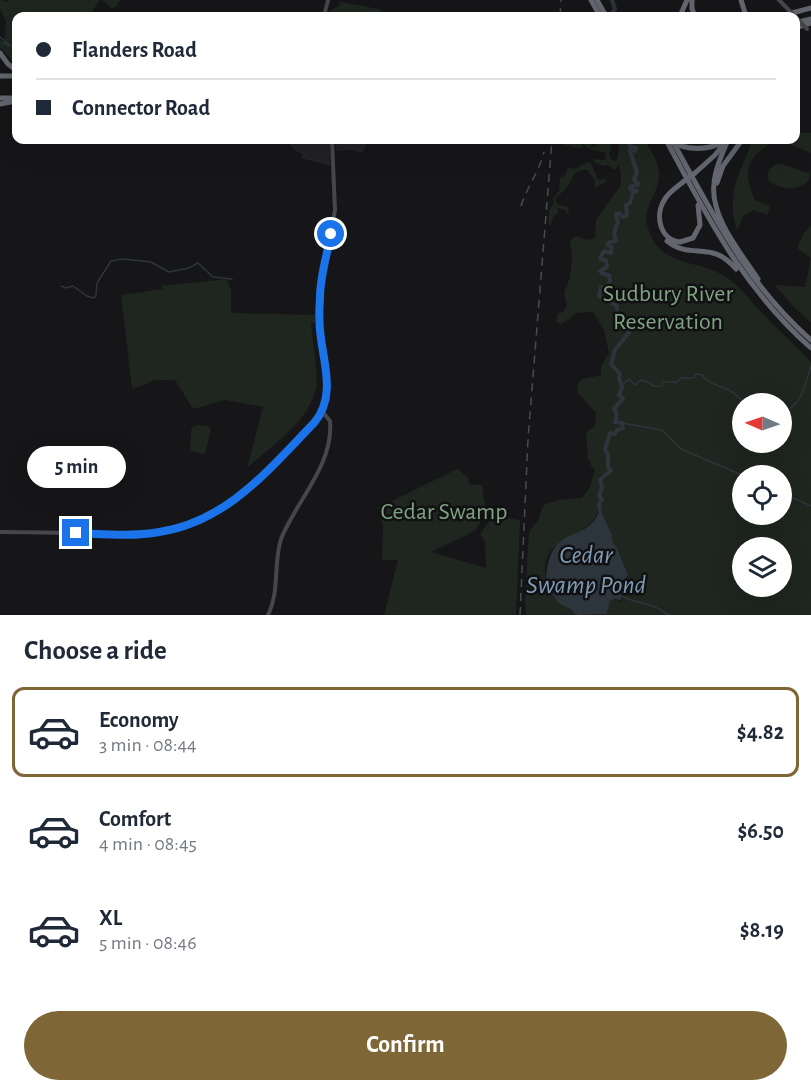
<!DOCTYPE html>
<html lang="en">
<head>
<meta charset="utf-8">
<style>
	body { margin:0; font-family:"Alegreya Sans",sans-serif; background:#f2f2f3; color:#1f2937; height:100vh; display:flex; flex-direction:column; font-size:22px; white-space:nowrap }
	* { box-sizing:border-box; margin:0 }
	p { font-size:20px; color:#747a83 }
	.icon { flex:none; width:33px; height:33px; fill:none; stroke:currentColor; stroke-width:2; stroke-linecap:round; stroke-linejoin:round }
	.map { position:relative; height:615px; overflow:hidden }
	.sheet { display:flex; flex-direction:column; background:#fff; flex:1 }
	.sheet>* { flex:none }
	.top-card { position:absolute; left:12px; top:12px; width:788px; height:132px; border-radius:12px; box-shadow:0 6px 24px #0002; display:grid; align-content:center; height:132px; padding:0 24px; background:#fff }
	.needle { width:39px; rotate:272deg }
	.controls { position:absolute; left:732px; top:393px; display:grid; gap:12px }
	.controls a { display:grid; place-items:center; width:60px; height:60px; border-radius:50%; background:#fff; box-shadow:0 6px 24px #0002; font-size:30px }
	.end { position:absolute; width:27px; height:27px; margin:-14px; border:8px solid #1a73e8; background:#fff; box-shadow:0 0 0 3px #fff }
	.from { border-radius:50% }
	.bubble { position:absolute; height:42px; border-radius:21px; background:#fff; box-shadow:0 6px 24px #0002; font-size:20px; font-weight:700; line-height:42px; text-align:center }
	.top-card b { display:flex; align-items:center; gap:21px; height:57px; font-size:22px }
	.top-card b+b { border-top:2px solid #e0e1e3 }
	.top-card i { width:15px; height:15px; background:#1f2937 }
	ul { padding:0; list-style:none }
	li { display:flex; align-items:center; gap:18px; height:90px; margin:0 12px 9px; padding:0 12px; border:3px solid transparent; border-radius:12px }
	li div { flex:1 }
	li b { display:block; font-size:22px }
	li em { font-style:normal; font-weight:700 }
	li.active { border-color:#7e6636 }
	li>.icon { width:54px; height:54px; stroke-width:1.5 }
	h2 { padding:0 24px; font-size:27px; line-height:72px }
	.cta { display:flex; gap:12px; margin-top:auto; padding:12px 24px }
	.cta a { flex:1; height:69px; border-radius:36px; background:#7e6636; color:#fff; font-size:24px; font-weight:700; line-height:69px; text-align:center }
	.map>svg:first-child { display:block }
	.built { fill:#222225 }
	.green { fill:#1e261f; fill-rule:evenodd }
	.water { fill:#2c353c }
	.lines { fill:none; stroke-linecap:round; stroke-linejoin:round }
	.stream { stroke:#2c353c; stroke-width:1.5 }
	.river { stroke:#2c353c; stroke-width:4 }
	.secondary { stroke:#45474d; stroke-width:4 }
	.highway { stroke:#63666e; stroke-width:5 }
	.rail { stroke:#4a4c52; stroke-width:1.5; stroke-dasharray:8 6; stroke-linecap:butt }
	.secondary-bridge { stroke:#45474d; stroke-width:4 }
	.highway-bridge { stroke:#63666e; stroke-width:5 }
	.route { stroke:#1a73e8; stroke-width:8 }
	.labels { text-anchor:middle; stroke-width:5; stroke-linejoin:round; paint-order:stroke }
	.park-label { font-size:24px; fill:#7fa381; stroke:#111113 }
	.water-label { font-size:26px; font-style:italic; fill:#7f9bb3; stroke:#111113 }
</style>
</head>
<body>
<div class="map">
<svg width="811" height="615" viewBox="0 0 811 615">
	<rect width="100%" height="100%" fill="#161618"/>
	<!-- built -->
	<path class="built" d="M285 140H330V166L301 158 303 154 296 151Z
		M335 140H369L362 153 351 150 336 151Z"/>
	<!-- green -->
	<path class="green" d="M0 0 8 2V0H120L116 7 112 8 103 1 100 0 89 16H16V66L0 47V39L4 42 6 22 0 9Z
		M340 2 379 9 381 11V16H328L330 11 340 5Z
		M795 129 802 133H811V153L779 140H795Z
		M579 140H592L591 148 602 142 612 145 609 153 611 159 615 161 617 160 619 148 616 140H645C650 150 659 161 659 173 660 198 636 207 652 238 666 266 699 261 723 275 739 284 749 300 762 313 778 330 795 345 811 362V615H596L607 614 609 602 612 599 621 601 628 573 617 548 612 541V535L601 509H598C595 540 534 532 547 583H552L550 588 557 601 579 615H526L525 598 529 532 538 520 542 508 545 504 559 500 582 498 590 487 595 470 590 464 591 461 587 458C589 449 585 441 587 432L595 426 596 413 577 392 578 383 583 379 601 375V366L609 353 604 330 593 312 576 313 568 320 560 324 556 321 558 314 563 312 567 305 564 293 570 278 572 258 570 241 576 236 587 240 595 238 596 220 615 193C623 188 622 173 618 164L616 169H614L608 165 604 166 594 162V159L605 160 606 153 589 149 582 143V147L579 148 557 143ZM742 404H782V442H742ZM742 476H782V514H742ZM742 548H782V586H742Z
		M753 140H776C748 156 741 169 755 200L770 206 767 215 754 210 744 215 737 230C725 195 740 172 753 140Z
		M588 162 591 163 598 180 606 179 607 181 595 188V180L587 170C571 170 574 179 566 188 563 192 559 194 555 199 556 207 562 205 568 207L569 212 566 214 565 210 558 208V213L553 217 551 224 549 225V211L554 202 553 198 559 191 560 178 565 175 568 167 575 169Z
		M778 164C790 164 798 172 810 173 811 192 779 191 769 181 766 173 770 166 778 164Z
		M811 225V323L795 308 775 285 805 287 811 258 797 248 804 233Z
		M227 279 231 290V313L316 315 315 323H311C312 337 319 377 316 388 308 423 273 445 247 468L263 407 225 400 193 409 175 380H154L142 386 132 388 121 295 163 289 161 286Z
		M199 425 208 426 211 429 205 454 190 451 191 431 193 427Z
		M457 469 468 477 469 484 482 485 486 512 475 531 431 552 486 568 485 542 480 534 493 516 520 520 516 615H384L398 560H382L383 527 378 508Z"/>
	<!-- water -->
	<path class="water" d="M600 508 612 535V541L617 548 628 574 622 588 621 600 614 599 610 601 607 614 579 615 574 613 572 610 558 603 550 590 552 583 546 582C547 561 550 545 571 535 578 532 586 529 591 524 597 519 598 513 600 508Z"/>
	<g class="lines">
		<!-- stream -->
		<path class="stream" d="M0 37 9 44
			M3 43 16 48
			M61 286 66 288 73 286 87 296 94 298 96 295 97 283 111 261 123 259 151 262 169 272 189 268 198 263 213 277 232 279
			M622 385 629 379 635 385 641 380 651 383 653 386H662V382H677L681 378H694L696 374 702 375C708 383 716 385 725 388 733 391 739 397 745 404
			M782 412C802 407 805 383 811 366
			M622 423 662 430 681 449 744 476
			M782 493 811 506
			M620 595C631 602 642 602 653 606 659 608 664 613 670 615"/>
		<!-- river -->
		<path class="river" d="M611 14 615 9 612 0
			M631 150 635 151 636 148 631 146
			M600 511 599 504 602 499 599 496 602 488 600 480 611 470 608 467V455L605 449 610 433 615 434 617 430 623 428 622 423 615 422 617 415 614 408 623 399 619 395 622 387 619 378 620 374 611 364 615 350 629 332C622 318 616 327 617 306L599 296 601 287H607L610 281 609 275 603 274 600 271 607 267 606 260H602L600 258 604 251 611 253 612 247 607 245 609 242 616 241 614 233 618 222 616 214 619 213 623 217 627 215 626 205 630 203 633 193 637 191 631 190 630 187 639 184 634 180 637 172 630 151 631 147 629 144 634 140"/>
		<!-- secondary -->
		<path class="secondary" d="M779 0 784 5
			M324 16 328 0
			M0 532C29 532 58 533 87 533 139 534 183 535 228 505 261 484 287 451 314 423L322 411
			M268 615C280 591 273 565 281 539 296 501 334 465 330 421L322 411 327 395 328 381 320 335V297L335 210 332 140"/>
		<!-- highway -->
		<path class="highway" d="M591 0 600 16
			M597 0 606 16
			M692 0V9L695 16
			M741 0 746 16
			M680 16 687 0
			M781 16 811 8
			M795 23 811 19
			M795 28 811 23
			M0 53 8 64 16 70
			M0 76H16
			M0 98H16
			M0 104 16 101
			M666 140C708 218 743 288 811 348
			M672 140C712 213 747 284 811 340
			M728 140C722 154 715 169 714 184 710 217 741 253 758 279
			M695 173 715 155 723 145
			M683 182C677 187 669 192 665 199 654 215 660 240 680 242L693 238 700 225 698 205
			M717 183 723 166 742 140
			M667 241C692 261 711 239 736 269"/>
		<!-- rail -->
		<path class="rail" d="M560 16 561 0
			M521 206C527 187 540 170 544 152
			M520 615 528 439 552 140"/>
		<!-- secondary-bridge -->
		<path class="secondary-bridge" d="M784 5 807 29"/>
		<!-- highway-bridge -->
		<path class="highway-bridge" d="M667 140C687 151 708 151 728 140
			M683 182 695 173"/>
	</g>
	<g class="lines">
		<!-- route -->
		<path class="route" d="M76 533C103 534 132 537 159 532 227 522 269 469 314 423 335 398 325 368 321 339 319 326 319 311 320 298 320 276 327 255 331 234"/>
	</g>
	<g class="labels">
		<!-- park labels -->
		<g class="park-label">
			<text x="668" y="301">Sudbury River<tspan x="668" dy="28">Reservation</tspan></text>
			<text x="444" y="519">Cedar Swamp</text>
		</g>
		<!-- water labels -->
		<g class="water-label">
			<text x="586" y="563">Cedar<tspan x="586" dy="30">Swamp Pond</tspan></text>
		</g>
	</g>
</svg>
<div class="controls">
<a><svg class="needle" viewBox="-14 -14 28 28"><path d="M0-13l5 13h-10z" fill="#e53935"/><path d="M0 13l5-13h-10z" fill="#747a83"/></svg></a>
<a><svg class="icon" aria-label="locate" viewBox="0 0 24 24"><circle cx="12" cy="12" r="6"/><path d="M12 2v4M12 18v4M2 12h4M18 12h4"/></svg></a>
<a><svg class="icon" aria-label="layers" viewBox="0 0 24 24"><path d="M12 4l9 5-9 5-9-5zM3 14l9 5 9-5"/></svg></a>
</div>
<i class="end from" style="left:331px;top:234px"></i>
<i class="end" style="left:76px;top:533px"></i>
<div class="bubble" style="left:27px;top:446px;width:99px">5 min</div>
<div class="top-card">
<b><i class="from"></i>Flanders Road</b>
<b><i></i>Connector Road</b>
</div>
</div>
<section class="sheet">
<h2>Choose a ride</h2>
<ul>
<li class="active"><svg class="icon" aria-label="car" viewBox="0 0 24 24"><path d="M5 17H2v-5l4-1 3-4h7l3 4 3 1v5h-3M9 17h6M6 11h13"/><circle cx="7" cy="17" r="2"/><circle cx="17" cy="17" r="2"/></svg><div><b>Economy</b><p>3 min · 08:44</p></div><em>$4.82</em></li>
<li><svg class="icon" aria-label="car" viewBox="0 0 24 24"><path d="M5 17H2v-5l4-1 3-4h7l3 4 3 1v5h-3M9 17h6M6 11h13"/><circle cx="7" cy="17" r="2"/><circle cx="17" cy="17" r="2"/></svg><div><b>Comfort</b><p>4 min · 08:45</p></div><em>$6.50</em></li>
<li><svg class="icon" aria-label="car" viewBox="0 0 24 24"><path d="M5 17H2v-5l4-1 3-4h7l3 4 3 1v5h-3M9 17h6M6 11h13"/><circle cx="7" cy="17" r="2"/><circle cx="17" cy="17" r="2"/></svg><div><b>XL</b><p>5 min · 08:46</p></div><em>$8.19</em></li>
</ul>
<div class="cta"><a>Confirm</a></div>
</section>
</body>
</html>
